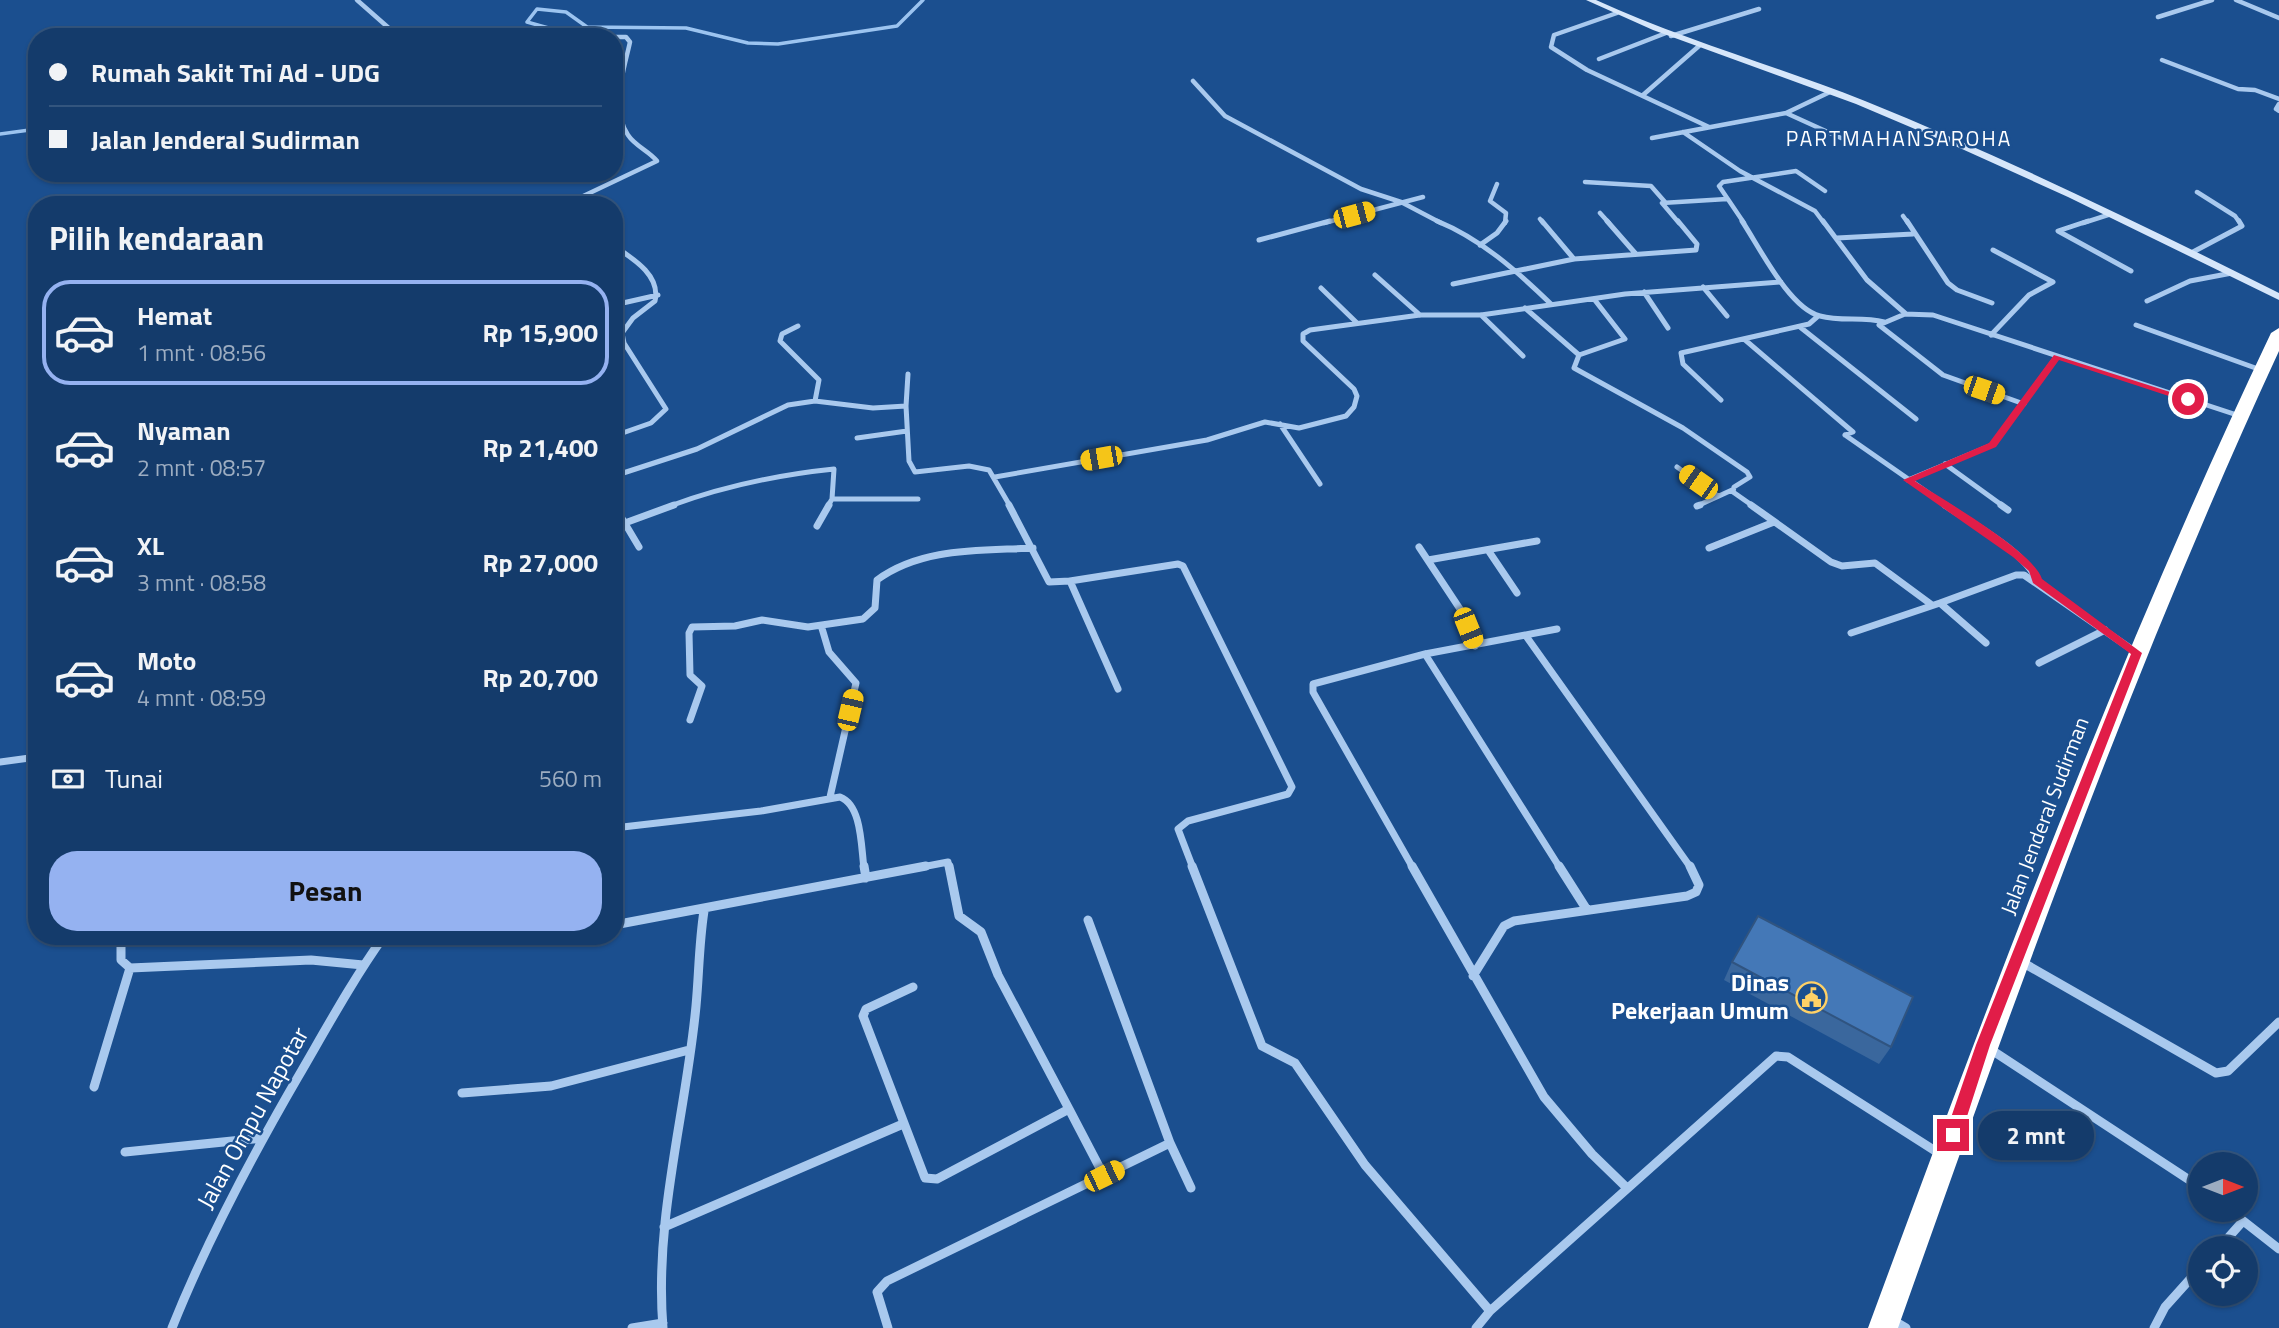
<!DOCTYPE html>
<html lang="id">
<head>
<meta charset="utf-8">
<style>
	body { margin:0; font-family:"Titillium Web",sans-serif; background:#214673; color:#f1f3f6; height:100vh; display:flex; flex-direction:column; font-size:26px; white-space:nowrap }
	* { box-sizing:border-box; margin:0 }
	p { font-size:23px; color:#9dadc1 }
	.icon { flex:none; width:38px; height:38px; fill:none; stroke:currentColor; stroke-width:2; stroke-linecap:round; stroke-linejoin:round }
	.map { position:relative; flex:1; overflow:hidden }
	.details { position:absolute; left:28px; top:196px; width:595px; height:749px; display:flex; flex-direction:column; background:#143b6b; border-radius:28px; box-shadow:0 2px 5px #0004,0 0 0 2px #33557e }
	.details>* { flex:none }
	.guide { position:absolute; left:28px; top:28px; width:595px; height:154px; border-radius:28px; box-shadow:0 2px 5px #0004,0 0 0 2px #33557e; display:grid; align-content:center; height:154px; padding:0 21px; background:#143b6b }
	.needle { width:46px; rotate:90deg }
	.fabs { position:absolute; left:2188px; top:1152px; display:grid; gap:14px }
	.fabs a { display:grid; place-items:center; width:70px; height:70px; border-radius:50%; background:#143b6b; box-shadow:0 2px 5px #0004,0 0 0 2px #33557e; font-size:35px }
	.end { position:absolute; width:32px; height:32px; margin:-16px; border:9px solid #e11d48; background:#fff; box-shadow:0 0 0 4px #fff }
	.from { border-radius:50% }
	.bubble { position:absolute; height:49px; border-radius:24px; background:#143b6b; box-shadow:0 2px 5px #0004,0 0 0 2px #33557e; font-size:23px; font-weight:700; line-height:49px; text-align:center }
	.car { position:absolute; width:21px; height:42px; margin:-21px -10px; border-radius:9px; box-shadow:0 0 5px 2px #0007; background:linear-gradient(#f5c518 24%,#345 0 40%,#f5c518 0 76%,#345 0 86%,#f5c518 0) }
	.guide b { display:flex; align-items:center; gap:24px; height:66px; font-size:26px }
	.guide b+b { border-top:2px solid #33557e }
	.guide i { width:18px; height:18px; background:#f1f3f6 }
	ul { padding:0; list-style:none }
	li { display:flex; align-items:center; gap:21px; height:105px; margin:0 14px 10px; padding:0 7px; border:4px solid transparent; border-radius:28px }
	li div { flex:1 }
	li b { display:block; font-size:26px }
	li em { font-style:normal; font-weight:700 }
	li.on { border-color:#95b2f1 }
	li>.icon { width:63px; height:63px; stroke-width:1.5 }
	h2 { padding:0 21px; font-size:32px; line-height:84px }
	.pay { display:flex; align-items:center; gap:18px; height:77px; padding:0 21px; font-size:26px }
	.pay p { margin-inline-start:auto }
	.button { display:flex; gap:14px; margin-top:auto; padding:14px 21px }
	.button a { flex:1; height:80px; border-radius:28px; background:#95b2f1; color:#111; font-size:28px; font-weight:700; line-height:80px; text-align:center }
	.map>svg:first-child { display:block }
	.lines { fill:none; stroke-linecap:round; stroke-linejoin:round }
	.stream { stroke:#9cc4f0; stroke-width:3.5 }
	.street-far3 { stroke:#a9c9ee; stroke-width:4.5 }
	.street-far2 { stroke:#a9c9ee; stroke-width:5 }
	.street-far1 { stroke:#a9c9ee; stroke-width:7 }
	.street { stroke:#a9c9ee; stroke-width:9 }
	.secondary { fill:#d6e6fa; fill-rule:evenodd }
	.highway { fill:#fff; fill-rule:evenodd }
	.wall { fill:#3a679d }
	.building { fill:#4478b7; stroke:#305480; stroke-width:2 }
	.route { fill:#e11d48 }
	.labels { text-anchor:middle; stroke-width:5; stroke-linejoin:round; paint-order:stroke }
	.far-quarter-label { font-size:21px; letter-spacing:2px; fill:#fff; stroke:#1b4f8f }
	.street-label { font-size:21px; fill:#fff; stroke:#1b4f8f }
	.near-poi-label { font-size:24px; font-weight:bold; fill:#fff; stroke:#1b4f8f; text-anchor:end }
	.near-street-label { font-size:24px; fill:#fff; stroke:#1b4f8f }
</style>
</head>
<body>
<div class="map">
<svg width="2279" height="1328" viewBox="0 0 2279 1328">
	<rect width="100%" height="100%" fill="#1b4f8f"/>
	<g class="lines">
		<!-- stream -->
		<path class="stream" d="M547 37 552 35V29L527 22 537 9 566 12 587 27 686 28 748 43 778 44 897 26 923 0
			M0 134 37 129"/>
		<!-- street-far3 -->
		<path class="street-far3" d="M357 0 399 37
			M2236 0 2279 18
			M1617 13 1554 35 1551 47 1587 70 1709 127
			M2158 17 2212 0
			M1671 36 1759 9
			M1599 59 1666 33
			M2162 60 2238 89 2255 90 2279 99
			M1193 81 1225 116 1361 189 1401 202 1441 223
			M1643 95 1699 46
			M2279 104 2276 109 2279 111
			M1786 113 1841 138
			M1683 132 1740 171 1815 211 1824 223
			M1652 138 1786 113 1830 92
			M1585 182 1651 186 1665 202
			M1497 184 1490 201 1506 213 1505 223
			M2197 192 2235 216 2240 223
			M571 205 577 199 657 161C649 151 635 146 628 135 610 108 624 70 630 42L626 37H610
			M1600 213 1609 223
			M1903 216 1908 223
			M1540 219 1543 223
			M1324 223 1423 197
			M1679 223 1662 203 1727 199
			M1744 223 1719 186 1723 182 1796 171 1825 191
			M2083 223 2111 214"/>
		<!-- street-far2 -->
		<path class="street-far2" d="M1437 221C1481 239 1517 271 1551 304
			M1542 221 1574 259
			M1607 221 1635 253
			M1742 221C1760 248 1789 308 1820 316 1841 322 1863 316 1884 322
			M1823 221 1867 280 1906 314
			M1907 221 1948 283 1957 290 1992 303
			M2088 221 2058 231 2131 271
			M1837 238 1913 234
			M1259 240 1330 221
			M1480 245 1497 233 1506 221
			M614 246C632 258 661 275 655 301L633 318 622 333 624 343 666 409 651 423 614 436
			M2191 253 2242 226 2239 221
			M1375 275 1420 315
			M1453 284 1574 259 1696 250 1697 244 1678 221
			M1703 287 1727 316
			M1321 288 1357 323
			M1644 292 1668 328
			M1594 299 1625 339 1579 355 1574 368 1683 428 1747 472 1750 477 1734 487 1733 492 1753 506
			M2147 301 2190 281 2232 273
			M614 305 658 295
			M1525 308 1579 355
			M1481 315 1523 356
			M2136 325 2261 370
			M1800 327 1916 419
			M1991 335 2029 295 2053 282 1993 250
			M1744 339 1853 432 1845 435
			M1721 400 1683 364 1681 353 1809 324 1817 317
			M815 401 873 408 906 406 909 461 915 472 969 466 989 470 1010 506
			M2024 404 1943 375 1879 325 1905 314 1933 315 2240 416
			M906 406 908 374
			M1280 424 1320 484
			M1845 435 1947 506
			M857 438 907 431
			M1945 464 2003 506
			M1677 467 1718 496
			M614 476 697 449 788 405 815 401 819 380 780 341 782 334 798 326
			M995 477 1207 440 1265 422 1299 428 1346 416 1354 407 1357 396 1354 389 1303 341V334L1310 330 1420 315H1481L1625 294 1781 282
			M1908 480 1992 445 2057 356
			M832 499H918
			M670 506C724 486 776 475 834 469L832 499 828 506
			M1697 506 1732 490"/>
		<!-- street-far1 -->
		<path class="street-far1" d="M614 505 639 547
			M1009 505 1049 582 1070 581 1118 689
			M1751 505 1831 562 1842 566 1875 563 1932 605
			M1945 505C1971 523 2026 552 2037 581
			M2001 505 2008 510
			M1697 506 1700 505
			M817 526 829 505
			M614 527 674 505
			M1419 547 1460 609 1475 646
			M1709 548 1774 522
			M1488 550 1517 593
			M1428 560 1537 541
			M1070 581 1178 564 1183 566 1292 787 1288 794 1188 821 1178 829 1193 868
			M1940 603 2016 575H2024L2137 653
			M821 625 829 652 856 683 830 797
			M1851 633 1940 603 1986 643
			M1526 636 1691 868
			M1425 654 1560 868
			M2039 663 2105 630
			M690 720 702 686 690 675 689 633 692 627 735 626 762 620 808 627 863 619 875 608 877 580C922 547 980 551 1033 548
			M0 762 37 757
			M614 828 761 811 840 797C862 805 861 847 864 868
			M917 868 948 862 949 868
			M1413 868 1313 692V684L1425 654 1557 629"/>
		<!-- street -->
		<path class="street" d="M864 866 866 878
			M1192 866 1262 1046 1295 1063 1365 1165 1490 1311
			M1412 866 1544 1097 1592 1154 1627 1188
			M1559 866 1587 910
			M614 925 926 866
			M121 936V960L130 968 311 960 363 965
			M2020 961 2216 1073 2228 1071 2279 1022
			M1473 976 1504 926 1514 921 1687 896 1696 892 1699 885 1690 866
			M913 987 866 1009 863 1016 925 1178 937 1179 1069 1109 998 975 981 932 959 916 949 866
			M1990 1049 2200 1187
			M94 1087 130 968
			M462 1093 551 1086 689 1050
			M1069 1109 1104 1176
			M1170 1143 1191 1188
			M125 1152 262 1138
			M2228 1209 2279 1249
			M664 1227 903 1124
			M2219 1248 2243 1221
			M1894 1321 1906 1328
			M172 1328C207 1240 251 1158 298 1077 326 1029 352 981 384 936
			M632 1328 663 1323
			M663 1328C654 1218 686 1114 696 1006 699 974 699 943 704 911
			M888 1328 877 1292 887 1281 1170 1143 1088 920
			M1476 1328 1490 1311 1776 1056 1788 1057 1940 1154
			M2154 1328 2165 1307 2200 1268"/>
		<!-- secondary -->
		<path class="secondary" d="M1586 0H1596C1684 40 1776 66 1865 101 2006 158 2143 225 2279 293V300L2068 197 1962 149 1856 104 1653 30Z"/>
		<!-- highway -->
		<path class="highway" d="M2279 328V351C2132 669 2015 998 1898 1328H1868C1992 992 2117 657 2271 333Z"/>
	</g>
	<!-- wall -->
	<path class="wall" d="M1732 962 1891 1047 1879 1064 1724 980Z"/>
	<!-- building -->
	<path class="building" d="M1758 916 1913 997 1891 1047 1732 962Z"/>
	<!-- route -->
	<path class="route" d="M2054 355 2192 399 2184 401 2059 360 1996 447 1915 481C1943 500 2033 551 2042 579L2142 653 1990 1045 1961 1135 1953 1142 1945 1135 1976 1045 2131 654 2033 583 2029 571 2013 557 1903 480 1989 443Z"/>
	<!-- icons -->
	<defs>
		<symbol id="civic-ring" viewBox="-11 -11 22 22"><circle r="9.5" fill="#1b4f8f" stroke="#ffd166" stroke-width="1.5"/><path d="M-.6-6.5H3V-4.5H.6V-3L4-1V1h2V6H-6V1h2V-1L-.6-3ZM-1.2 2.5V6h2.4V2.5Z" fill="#ffd166"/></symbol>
	</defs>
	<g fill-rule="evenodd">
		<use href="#civic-ring" x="1794" y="980" width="35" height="35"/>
	</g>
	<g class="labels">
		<!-- far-quarter labels -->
		<g class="far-quarter-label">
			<text x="1899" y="146">PARTMAHANSAROHA</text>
		</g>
		<!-- street labels -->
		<g class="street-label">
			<text transform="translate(2045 816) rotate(-69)" y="7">Jalan Jenderal Sudirman</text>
		</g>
		<!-- near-poi labels -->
		<g class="near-poi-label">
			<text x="1789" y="991">Dinas<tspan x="1789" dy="28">Pekerjaan Umum</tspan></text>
		</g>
		<!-- near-street labels -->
		<g class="near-street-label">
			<text transform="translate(253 1118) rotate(-61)" y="8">Jalan Ompu Napotar</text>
		</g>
	</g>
</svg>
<div class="fabs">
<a><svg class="needle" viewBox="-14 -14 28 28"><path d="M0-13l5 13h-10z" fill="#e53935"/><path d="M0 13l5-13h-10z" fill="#9dadc1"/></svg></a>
<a><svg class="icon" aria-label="locate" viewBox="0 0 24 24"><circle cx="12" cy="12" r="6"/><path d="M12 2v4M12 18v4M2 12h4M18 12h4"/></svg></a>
</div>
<i class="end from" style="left:2188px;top:399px"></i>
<i class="end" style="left:1953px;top:1135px"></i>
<div class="bubble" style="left:1978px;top:1111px;width:116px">2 mnt</div>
<i class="car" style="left:1354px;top:215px;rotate:75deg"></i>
<i class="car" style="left:1984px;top:390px;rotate:109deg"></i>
<i class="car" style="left:1101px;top:458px;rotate:260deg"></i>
<i class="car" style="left:1698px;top:482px;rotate:305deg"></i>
<i class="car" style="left:1468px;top:628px;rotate:158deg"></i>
<i class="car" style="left:850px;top:710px;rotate:13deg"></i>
<i class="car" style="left:1104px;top:1176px;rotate:64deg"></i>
<div class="guide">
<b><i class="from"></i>Rumah Sakit Tni Ad - UDG</b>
<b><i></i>Jalan Jenderal Sudirman</b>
</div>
<section class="details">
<h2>Pilih kendaraan</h2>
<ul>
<li class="on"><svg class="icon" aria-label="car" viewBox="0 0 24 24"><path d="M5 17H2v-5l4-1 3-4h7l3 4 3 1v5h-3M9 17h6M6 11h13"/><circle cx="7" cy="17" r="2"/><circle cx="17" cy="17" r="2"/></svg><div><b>Hemat</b><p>1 mnt · 08:56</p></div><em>Rp 15,900</em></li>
<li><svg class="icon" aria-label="car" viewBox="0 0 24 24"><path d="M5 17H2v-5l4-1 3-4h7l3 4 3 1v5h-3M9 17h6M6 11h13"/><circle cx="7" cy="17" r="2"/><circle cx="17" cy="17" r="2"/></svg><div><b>Nyaman</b><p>2 mnt · 08:57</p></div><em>Rp 21,400</em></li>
<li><svg class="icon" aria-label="car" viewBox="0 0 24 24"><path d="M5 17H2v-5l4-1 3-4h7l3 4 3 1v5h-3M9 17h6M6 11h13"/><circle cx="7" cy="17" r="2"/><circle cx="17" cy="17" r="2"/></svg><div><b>XL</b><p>3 mnt · 08:58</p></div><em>Rp 27,000</em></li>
<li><svg class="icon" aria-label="car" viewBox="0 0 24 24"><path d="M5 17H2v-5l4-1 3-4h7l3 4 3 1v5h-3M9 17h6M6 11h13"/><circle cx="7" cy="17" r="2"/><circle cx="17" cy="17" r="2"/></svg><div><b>Moto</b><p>4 mnt · 08:59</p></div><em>Rp 20,700</em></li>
</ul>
<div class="pay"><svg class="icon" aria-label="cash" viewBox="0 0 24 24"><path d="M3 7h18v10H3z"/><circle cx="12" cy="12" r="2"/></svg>Tunai<p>560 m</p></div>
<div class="button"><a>Pesan</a></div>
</section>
</div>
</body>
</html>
